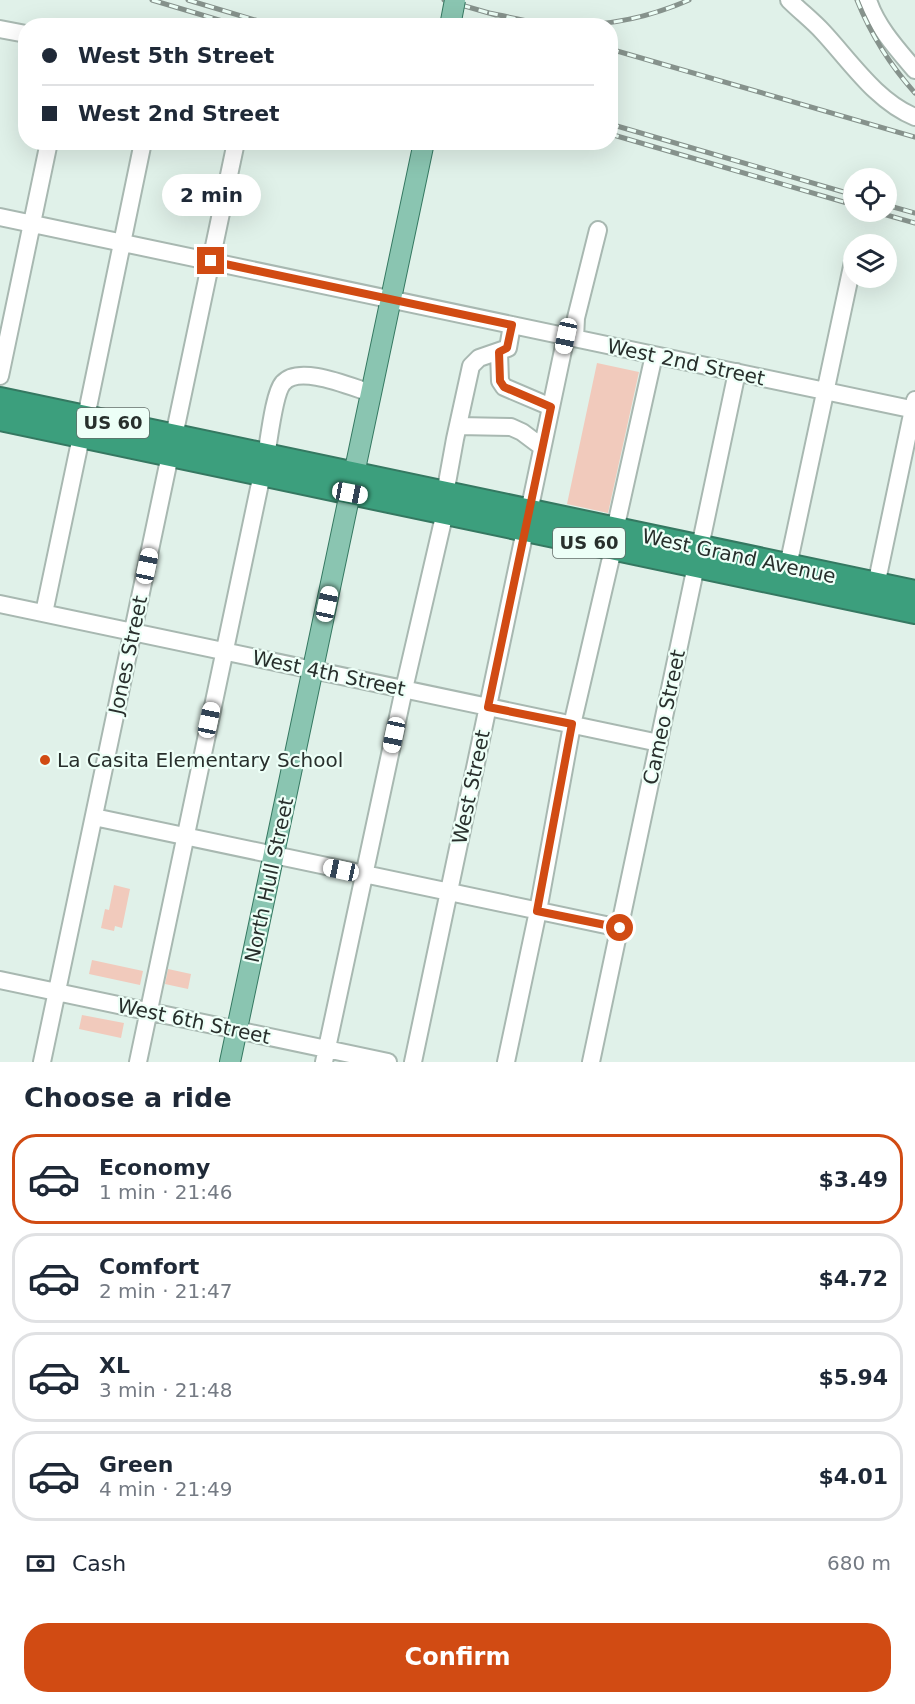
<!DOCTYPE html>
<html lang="en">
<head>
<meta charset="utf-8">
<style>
	body { margin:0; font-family:"DejaVu Sans",sans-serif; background:#f6f6f7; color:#1f2937; height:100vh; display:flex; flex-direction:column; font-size:22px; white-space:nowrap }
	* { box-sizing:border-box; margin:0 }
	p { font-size:20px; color:#747a83 }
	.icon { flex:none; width:33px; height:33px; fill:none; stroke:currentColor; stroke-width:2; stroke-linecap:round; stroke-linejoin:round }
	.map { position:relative; height:1062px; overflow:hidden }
	.sheet { display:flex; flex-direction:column; background:#fff; flex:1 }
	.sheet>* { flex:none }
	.top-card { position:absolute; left:18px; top:18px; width:600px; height:132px; border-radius:24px; box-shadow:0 6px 24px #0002; display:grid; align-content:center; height:132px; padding:0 24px; background:#fff }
	.controls { position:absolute; left:843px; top:168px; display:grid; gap:12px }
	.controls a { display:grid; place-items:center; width:54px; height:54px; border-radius:50%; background:#fff; box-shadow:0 6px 24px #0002; font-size:30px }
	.end { position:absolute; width:27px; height:27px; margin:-14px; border:8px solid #d14b13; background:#fff; box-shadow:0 0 0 3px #fff }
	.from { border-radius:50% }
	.bubble { position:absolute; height:42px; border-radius:21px; background:#fff; box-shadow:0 6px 24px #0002; font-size:20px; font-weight:700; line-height:42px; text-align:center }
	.car { position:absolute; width:18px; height:36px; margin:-18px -9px; border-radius:8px; box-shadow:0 0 4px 2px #0007; background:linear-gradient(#fff 24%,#345 0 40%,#fff 0 76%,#345 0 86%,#fff 0) }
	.top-card b { display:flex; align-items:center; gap:21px; height:57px; font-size:22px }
	.top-card b+b { border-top:2px solid #e0e1e3 }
	.top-card i { width:15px; height:15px; background:#1f2937 }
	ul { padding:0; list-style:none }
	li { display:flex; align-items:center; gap:18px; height:90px; margin:0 12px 9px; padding:0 12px; border:3px solid #e0e1e3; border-radius:24px }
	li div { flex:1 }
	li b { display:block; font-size:22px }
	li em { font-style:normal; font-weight:700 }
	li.on { border-color:#d14b13 }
	li>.icon { width:54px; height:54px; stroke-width:1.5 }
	h2 { padding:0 24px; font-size:27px; line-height:72px }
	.pay { display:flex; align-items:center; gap:15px; height:66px; padding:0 24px; font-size:22px }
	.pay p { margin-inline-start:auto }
	.primary-button { display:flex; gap:12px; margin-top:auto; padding:12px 24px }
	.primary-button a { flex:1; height:69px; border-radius:24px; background:#d14b13; color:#fff; font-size:24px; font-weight:700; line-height:69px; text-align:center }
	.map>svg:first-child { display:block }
	.building { fill:#f1cabc }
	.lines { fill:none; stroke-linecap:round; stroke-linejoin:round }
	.minor-casing { stroke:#a8b8b1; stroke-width:20 }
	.major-casing { stroke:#357861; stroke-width:22 }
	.highway-casing { stroke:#357861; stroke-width:26 }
	.minor { stroke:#fff; stroke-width:16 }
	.major { stroke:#8ac5b1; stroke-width:20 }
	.highway { stroke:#3c9f7d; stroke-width:22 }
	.rail-casing { stroke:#86928c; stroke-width:5 }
	.rail { stroke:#edfff7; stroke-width:3; stroke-dasharray:9; stroke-linecap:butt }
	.major-bridge-casing { stroke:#357861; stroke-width:22; stroke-linecap:butt }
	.major-bridge { stroke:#8ac5b1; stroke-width:20 }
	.route { stroke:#d14b13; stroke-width:8 }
	.poi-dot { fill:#d14b13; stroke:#edfff7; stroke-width:2 }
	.labels { text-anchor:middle; stroke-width:4.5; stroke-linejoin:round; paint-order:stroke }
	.shield { fill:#edfff7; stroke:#636d69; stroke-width:1.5 }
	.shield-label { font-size:18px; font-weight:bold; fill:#282f2c }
	.street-label { font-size:20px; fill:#282f2c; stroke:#edfff7 }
	.poi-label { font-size:20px; fill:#282f2c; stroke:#edfff7; text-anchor:start }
</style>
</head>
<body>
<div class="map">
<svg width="915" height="1062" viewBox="0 0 915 1062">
	<rect width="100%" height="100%" fill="#e0f1e9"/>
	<!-- building -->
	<path class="building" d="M597 363 639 372 608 513 567 504Z
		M114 885 130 889 122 928 115 926 114 931 101 928 105 909 109 910Z
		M92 960 143 971 140 985 89 974Z
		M168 969 191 974 188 989 165 984Z
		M82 1015 124 1023 121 1038 79 1029Z"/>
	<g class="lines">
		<defs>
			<path id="minor" d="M789 0C800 11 813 21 823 32 850 61 877 102 915 117
				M868 0C876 26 898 50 915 70
				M0 29 26 34
				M0 217 915 410
				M575 338 576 318 598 230
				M499 352 500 381 504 387 551 407
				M0 376 49 142
				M86 417 143 142
				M458 426 511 427 522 432 542 447
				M266 456C269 440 274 393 283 383 299 364 351 387 371 393
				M445 494 455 439 471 366 479 358 508 348 512 325
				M615 530 654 355
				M788 566 854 257
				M874 595 915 400
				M0 604 659 743
				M44 613 81 437
				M94 817 620 928
				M0 980 388 1062
				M42 1062 236 142
				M138 1062 262 474
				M324 1062 404 689 445 512
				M413 1062 566 336
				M506 1062 538 911 572 725 613 549
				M591 1062 737 372"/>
			<path id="major" d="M230 1062 424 142"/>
			<path id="highway" d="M0 399 915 592
				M0 419 915 612"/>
		</defs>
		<!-- minor casing -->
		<use href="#minor" class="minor-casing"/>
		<!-- major casing -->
		<use href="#major" class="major-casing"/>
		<!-- highway casing -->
		<use href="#highway" class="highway-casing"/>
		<!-- minor -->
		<use href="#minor" class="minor"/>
		<!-- major -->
		<use href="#major" class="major"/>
		<!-- highway -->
		<use href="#highway" class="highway"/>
		<defs>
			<path id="rail" d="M152 0 239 26
				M188 0 275 26
				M444 0 496 15
				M857 0C871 35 890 65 915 93
				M489 13C511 17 534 24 557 25 603 27 648 18 689 0
				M610 49 915 137
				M610 124 854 195
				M610 134 854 205
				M886 205 915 213
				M876 212 915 223"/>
		</defs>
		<!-- rail casing -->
		<use href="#rail" class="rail-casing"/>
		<!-- rail -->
		<use href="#rail" class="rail"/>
		<defs>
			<path id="major-bridge" d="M450 26 455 0"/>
		</defs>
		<!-- major-bridge casing -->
		<use href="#major-bridge" class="major-bridge-casing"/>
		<!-- major-bridge -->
		<use href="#major-bridge" class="major-bridge"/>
	</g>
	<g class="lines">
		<!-- route -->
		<path class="route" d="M211 261 512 325 507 348 499 352 500 381 504 387 551 407 488 707 572 724 537 911 620 928"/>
	</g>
	<!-- markers -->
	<circle class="poi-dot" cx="45" cy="760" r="6"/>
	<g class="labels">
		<!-- shield labels -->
		<g class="shield">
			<rect x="77" y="408" width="72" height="30" rx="4.5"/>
			<rect x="553" y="528" width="72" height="30" rx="4.5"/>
		</g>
		<g class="shield-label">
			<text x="113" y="429">US 60</text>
			<text x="589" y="549">US 60</text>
		</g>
		<!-- street labels -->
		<g class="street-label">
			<text transform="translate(686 362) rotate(12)" y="7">West 2nd Street</text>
			<text transform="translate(739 556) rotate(12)" y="7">West Grand Avenue</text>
			<text transform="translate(128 655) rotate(-78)" y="7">Jones Street</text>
			<text transform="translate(329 673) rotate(12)" y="7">West 4th Street</text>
			<text transform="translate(664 717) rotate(-78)" y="7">Cameo Street</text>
			<text transform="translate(471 787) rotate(-78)" y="7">West Street</text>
			<text transform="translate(269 880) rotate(-78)" y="7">North Hull Street</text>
			<text transform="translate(194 1021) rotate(12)" y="7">West 6th Street</text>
		</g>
		<!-- poi labels -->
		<g class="poi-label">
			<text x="57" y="767">La Casita Elementary School</text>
		</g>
	</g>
</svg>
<div class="controls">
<a><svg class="icon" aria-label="locate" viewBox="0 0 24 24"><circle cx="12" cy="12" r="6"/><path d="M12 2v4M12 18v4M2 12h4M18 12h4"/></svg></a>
<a><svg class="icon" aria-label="layers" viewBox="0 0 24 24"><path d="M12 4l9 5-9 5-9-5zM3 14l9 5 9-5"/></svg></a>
</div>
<i class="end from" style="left:620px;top:928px"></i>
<i class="end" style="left:211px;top:261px"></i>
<div class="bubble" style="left:162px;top:174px;width:99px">2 min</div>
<i class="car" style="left:566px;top:336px;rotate:192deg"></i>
<i class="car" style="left:350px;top:493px;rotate:101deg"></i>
<i class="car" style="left:147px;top:566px;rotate:12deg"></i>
<i class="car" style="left:327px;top:604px;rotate:12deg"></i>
<i class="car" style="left:209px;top:720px;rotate:12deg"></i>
<i class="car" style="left:394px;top:735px;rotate:192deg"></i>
<i class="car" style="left:341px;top:870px;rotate:282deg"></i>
<div class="top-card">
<b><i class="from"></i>West 5th Street</b>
<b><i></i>West 2nd Street</b>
</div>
</div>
<section class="sheet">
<h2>Choose a ride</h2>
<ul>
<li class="on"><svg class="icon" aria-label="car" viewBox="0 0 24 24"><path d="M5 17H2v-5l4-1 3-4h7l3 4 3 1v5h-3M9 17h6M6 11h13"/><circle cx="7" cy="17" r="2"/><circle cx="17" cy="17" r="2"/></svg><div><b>Economy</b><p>1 min · 21:46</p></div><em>$3.49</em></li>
<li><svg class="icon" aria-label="car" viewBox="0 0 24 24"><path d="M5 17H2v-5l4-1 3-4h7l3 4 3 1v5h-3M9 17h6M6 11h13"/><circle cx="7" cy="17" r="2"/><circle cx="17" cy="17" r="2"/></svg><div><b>Comfort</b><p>2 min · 21:47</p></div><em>$4.72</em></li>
<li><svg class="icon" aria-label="car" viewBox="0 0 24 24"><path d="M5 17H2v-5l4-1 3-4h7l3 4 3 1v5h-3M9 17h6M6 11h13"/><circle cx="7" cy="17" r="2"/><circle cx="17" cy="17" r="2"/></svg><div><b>XL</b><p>3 min · 21:48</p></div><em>$5.94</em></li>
<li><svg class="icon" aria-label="car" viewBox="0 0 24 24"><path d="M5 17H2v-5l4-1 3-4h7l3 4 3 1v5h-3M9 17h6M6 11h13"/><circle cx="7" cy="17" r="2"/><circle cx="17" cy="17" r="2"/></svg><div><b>Green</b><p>4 min · 21:49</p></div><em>$4.01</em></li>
</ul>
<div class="pay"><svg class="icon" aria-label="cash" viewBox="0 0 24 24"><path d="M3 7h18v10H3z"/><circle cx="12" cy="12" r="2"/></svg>Cash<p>680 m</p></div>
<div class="primary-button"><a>Confirm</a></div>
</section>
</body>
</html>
